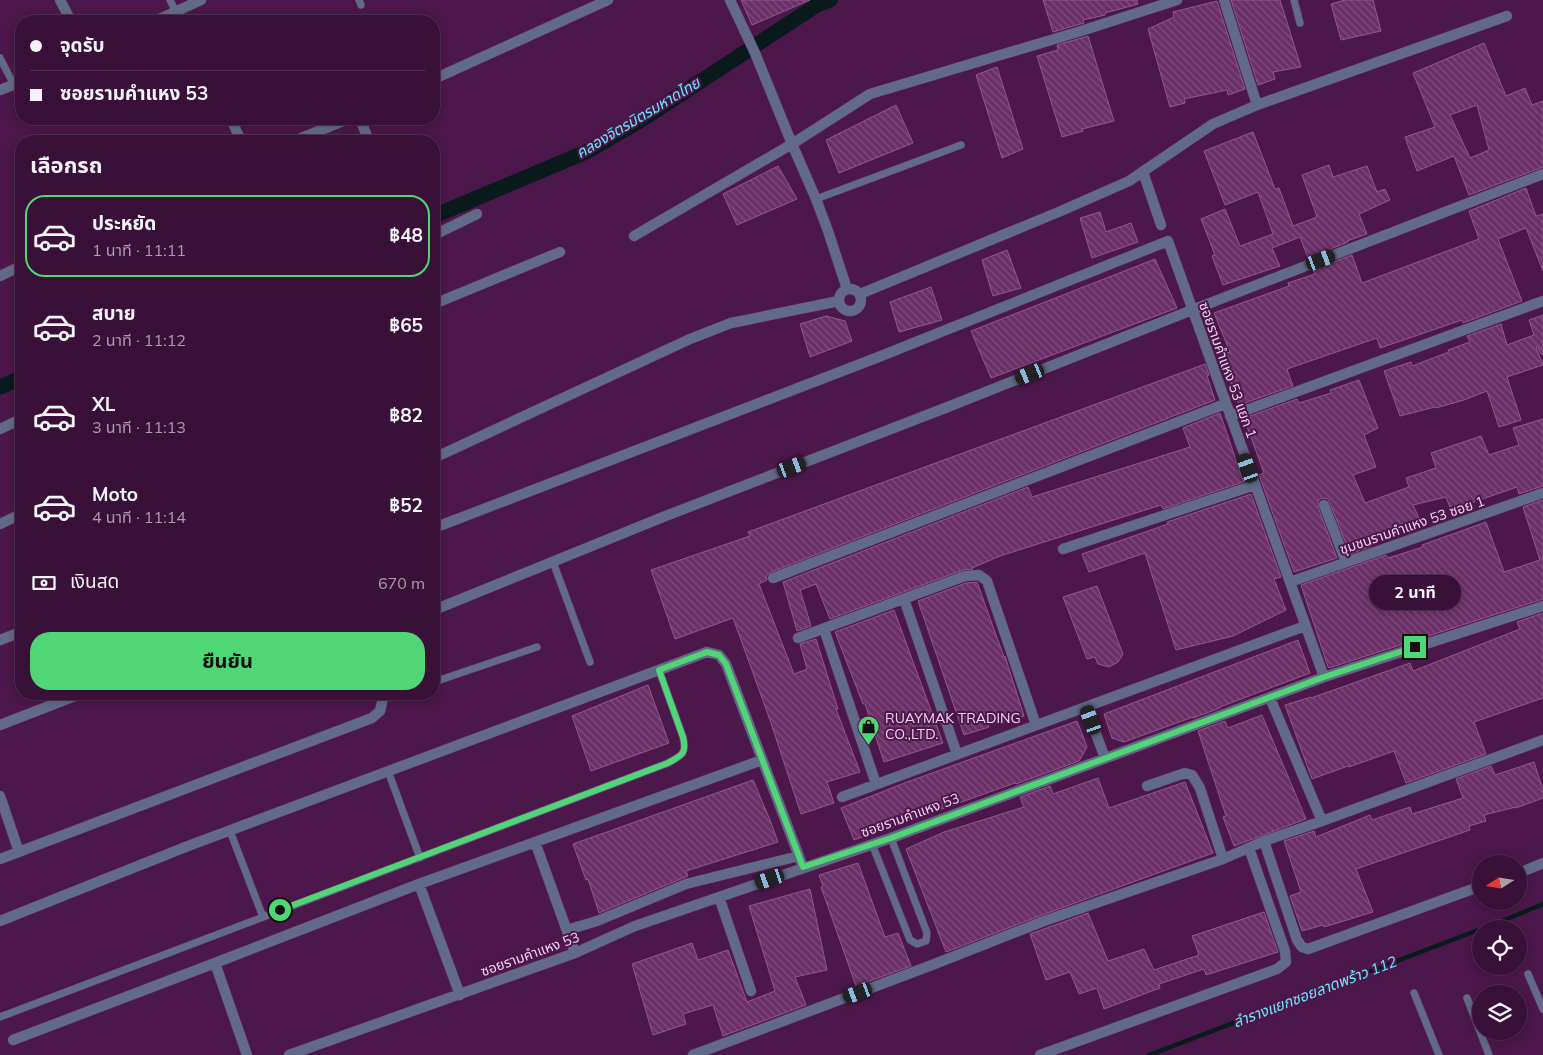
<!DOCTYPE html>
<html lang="th">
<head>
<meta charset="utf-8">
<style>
	body { margin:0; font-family:Mulish,"Noto Sans Thai",sans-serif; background:#401a40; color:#f1f3f6; height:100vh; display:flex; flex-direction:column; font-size:19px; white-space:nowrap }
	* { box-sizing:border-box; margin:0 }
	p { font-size:16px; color:#ab9dae }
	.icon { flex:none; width:28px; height:28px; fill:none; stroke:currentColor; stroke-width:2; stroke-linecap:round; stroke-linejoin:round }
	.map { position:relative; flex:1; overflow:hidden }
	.details { position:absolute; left:15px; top:135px; width:425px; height:565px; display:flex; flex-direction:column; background:#391138; border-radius:20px; box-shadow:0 2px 8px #0003,0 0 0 1px #533153 }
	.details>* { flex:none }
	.guide { position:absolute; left:15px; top:15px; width:425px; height:110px; border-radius:20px; box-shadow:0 2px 8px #0003,0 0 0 1px #533153; display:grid; align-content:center; height:110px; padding:0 15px; background:#391138 }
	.needle { width:32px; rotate:258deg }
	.fabs { position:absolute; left:1472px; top:855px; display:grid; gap:10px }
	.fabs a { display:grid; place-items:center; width:55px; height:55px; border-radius:50%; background:#391138; box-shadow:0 2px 8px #0003,0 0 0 1px #533153; font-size:25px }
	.end { position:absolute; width:22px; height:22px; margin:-11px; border:6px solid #50d674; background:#111; box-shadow:0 0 0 2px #111 }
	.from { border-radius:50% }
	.bubble { position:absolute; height:35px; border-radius:18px; background:#391138; box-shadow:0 2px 8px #0003,0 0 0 1px #533153; font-size:16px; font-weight:700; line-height:35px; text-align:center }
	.car { position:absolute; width:15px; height:30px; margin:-15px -8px; border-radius:6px; box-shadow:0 0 4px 1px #0007; background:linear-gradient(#222 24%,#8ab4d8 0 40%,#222 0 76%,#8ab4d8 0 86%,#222 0) }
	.guide b { display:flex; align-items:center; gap:18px; height:48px; font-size:19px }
	.guide b+b { border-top:1px solid #533153 }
	.guide i { width:12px; height:12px; background:#f1f3f6 }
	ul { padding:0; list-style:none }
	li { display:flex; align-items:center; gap:15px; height:82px; margin:0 10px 8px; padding:0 5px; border:2px solid transparent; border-radius:20px }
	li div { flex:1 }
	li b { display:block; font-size:19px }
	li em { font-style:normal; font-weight:700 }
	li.active { border-color:#50d674 }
	li>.icon { width:45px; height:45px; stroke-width:1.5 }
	h2 { padding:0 15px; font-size:22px; line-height:60px }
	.pay { display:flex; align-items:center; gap:12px; height:55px; padding:0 15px; font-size:19px }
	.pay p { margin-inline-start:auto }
	.button { display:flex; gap:10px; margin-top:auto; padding:10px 15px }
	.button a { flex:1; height:58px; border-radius:20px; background:#50d674; color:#111; font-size:20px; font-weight:700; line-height:58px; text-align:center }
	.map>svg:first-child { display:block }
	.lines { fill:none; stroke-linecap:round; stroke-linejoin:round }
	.stream { stroke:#091a1d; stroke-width:4.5 }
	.canal { stroke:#091a1d; stroke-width:15 }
	.building { fill:url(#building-back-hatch); stroke:#91588e; fill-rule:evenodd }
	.service-casing { stroke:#673564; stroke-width:8 }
	.minor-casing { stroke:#673564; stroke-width:11 }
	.tertiary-casing { stroke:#673564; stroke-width:11 }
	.service { stroke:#616b88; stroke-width:7 }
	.minor { stroke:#616b88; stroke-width:10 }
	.tertiary { stroke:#616b88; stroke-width:10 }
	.route { stroke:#50d674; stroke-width:6 }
	.labels { text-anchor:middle; stroke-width:4; stroke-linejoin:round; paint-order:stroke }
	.street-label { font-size:14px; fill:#f2d2ef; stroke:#4c174a }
	.poi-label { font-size:14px; fill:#f2d2ef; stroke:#4c174a; text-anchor:start }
	.water-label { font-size:15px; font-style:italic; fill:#68e7fc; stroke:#4c174a }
</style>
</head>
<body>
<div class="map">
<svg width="1543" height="1055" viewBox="0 0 1543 1055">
	<defs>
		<pattern id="building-back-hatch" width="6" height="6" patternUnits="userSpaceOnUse" patternTransform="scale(1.25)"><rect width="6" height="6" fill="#6a2f67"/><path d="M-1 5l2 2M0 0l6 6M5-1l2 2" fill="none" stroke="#804c7d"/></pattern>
	</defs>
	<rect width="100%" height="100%" fill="#4c174a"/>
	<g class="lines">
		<!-- stream -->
		<path class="stream" d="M1483 929 1543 904
			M1149 1055 1481 929"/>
		<!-- canal -->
		<path class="canal" d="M434 216 586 152 640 121 817 5 830 0
			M0 387 21 378"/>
	</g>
	<!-- building -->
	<path class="building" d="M741 0H810L752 25Z
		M1043 0H1137L1138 4 1105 13V15L1083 20 1084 23 1053 32Z
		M1231 0H1280L1301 67 1273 72 1275 79 1258 85Z
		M1345 0H1373L1381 31 1341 40 1331 4Z
		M1217 1 1245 89 1228 95 1227 90 1184 99 1185 103 1170 107 1148 29 1174 17 1173 12Z
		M1088 36 1114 121 1082 129 1083 131 1062 137 1037 56 1058 50 1057 45Z
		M1484 43 1506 96 1525 88 1532 105 1543 101V167L1469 195 1454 156 1417 171 1405 137 1435 127 1413 73ZM1477 105 1489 150 1470 158 1450 115Z
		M997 67 1023 149 1002 158 976 75Z
		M896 105 913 143 839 173 826 140Z
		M1253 132 1275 189 1279 188 1293 226 1317 217 1302 175 1329 165 1333 177 1367 166 1377 192 1385 189 1390 200 1359 214 1367 234 1347 241 1348 242 1308 258 1300 237 1272 248 1280 266 1223 285 1212 256 1215 255 1201 219 1225 209 1240 246 1273 234 1258 192 1225 205 1204 151Z
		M778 166 797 199 737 225 723 194Z
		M1526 188 1536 216 1543 214V271L1526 228 1498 239 1522 301 1463 323 1462 320 1380 348 1377 338 1287 369 1293 386 1239 405 1226 369 1222 370 1218 359 1220 358V355L1230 352 1214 313 1289 286 1288 283 1315 274 1313 270 1352 255 1362 283 1479 239 1469 211Z
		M1100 212 1106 232 1131 223 1138 242 1092 258 1080 218Z
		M1007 250 1021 288 993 296 982 260Z
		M1155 259 1177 308 991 378 971 331Z
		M931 287 942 320 899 332 890 302Z
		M1543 315V354H1541L1538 347H1536L1543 365 1507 377 1521 420 1499 427 1487 391 1464 400 1436 408 1435 407 1400 416 1384 371 1411 362 1412 366 1449 352 1448 350 1470 342 1467 336 1501 324 1507 345 1534 335 1529 320Z
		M826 316 845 321 852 341 810 357 800 324Z
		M1205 364 1209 375 1207 376 1215 400 771 572 766 576 767 580 759 584 794 674 807 669 800 644 816 639 838 709H836L860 772 827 782 834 803 801 814 770 720 733 618 675 639 651 570 750 536 748 532Z
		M1359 380 1378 428 1364 435 1376 467 1353 475 1365 503 1409 487 1406 478 1436 468 1431 453 1481 436 1489 455 1519 445 1513 428 1543 419V486L1519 494 1517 487 1451 510 1446 497 1413 505 1420 520 1377 533 1378 535 1369 538 1372 546 1350 554 1330 503 1328 499 1322 498 1318 501V507L1337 558 1294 572 1259 475 1264 473 1244 418 1297 399 1299 403 1331 393 1330 390Z
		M1220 413 1243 481H1246L1163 509 1161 505 1000 556 972 568 973 569 963 570 830 619 816 584 800 590 811 626 797 631 783 582 1028 487 1032 497 1190 447 1183 428Z
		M1251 494 1281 577 1274 579 1286 610 1233 636 1176 650 1145 553 1089 572 1082 554 1168 524 1167 522Z
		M1543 500V599L1329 668 1328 667 1301 585 1386 555 1388 558 1423 547 1422 545 1486 522 1504 572 1540 560 1523 507Z
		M977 582 1004 657 1005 656 1024 716 988 725 989 727 964 735 918 601 966 583Z
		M1097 586 1123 654 1118 662 1109 667 1098 664 1095 657 1087 659 1063 597Z
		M894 610 943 743 884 762 865 704H863L835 632Z
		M1543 613V698L1474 722 1486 754 1406 783 1394 751 1349 767 1348 766 1312 779 1285 705 1311 697V698L1410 663 1413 671 1520 629 1517 622Z
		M1298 640 1310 673 1220 707V708L1193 718V717L1124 742 1112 738 1104 714Z
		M648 685 669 743 591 771 572 716Z
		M1262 715 1306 819 1234 846 1223 817 1226 816 1198 731 1225 721 1228 728Z
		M1077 721 1087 747 1079 761 1016 784 1015 783 854 840 841 808 907 782Z
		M1534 762 1543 790V798L1516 808V807L1484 815 1486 821 1469 826 1470 830 1356 869 1373 912 1324 927 1323 925 1302 931 1290 896 1301 892 1284 841 1314 831 1316 837 1370 815 1372 820 1410 807 1412 814 1463 798 1456 779 1491 766 1495 775Z
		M1098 778 1109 808 1185 782 1213 853 1042 915 946 952 906 849 944 832 1024 807 1020 797 1050 786 1053 794Z
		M753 780 770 820 778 842 686 871 688 876 599 913 588 879 586 880 573 844Z
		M858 863 885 937 898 933 911 966 856 986 821 887 823 886 819 875Z
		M810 889 827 970 795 977 806 1005 723 1036 713 1005 683 1014 686 1024 653 1035 632 964 692 943 698 960 728 950 747 1002 775 991 749 906Z
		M1264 912 1278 952 1206 975 1204 969 1159 984 1160 988 1104 1009 1097 988 1079 994 1070 972 1046 980 1030 934 1088 913 1108 961 1144 949 1154 970 1199 955 1192 936Z"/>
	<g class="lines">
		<defs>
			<path id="service" d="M170 0 176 12
				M359 0 361 5
				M1294 0 1300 23
				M0 58 14 85
				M816 199 961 145
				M553 562 590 662
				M434 682 537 647
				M388 771 420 858
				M230 831 263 917
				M872 844 910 940 917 944 926 941 927 933 891 838
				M1528 974 1543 1009
				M1414 993 1439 1055
				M1467 998 1489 1055
				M0 1017 668 763C682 755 687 754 683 737L659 670"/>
			<path id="minor" d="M60 0 71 21
				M730 0 755 53 792 144 816 199 828 231 847 289
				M1224 0 1257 105
				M434 79 608 0
				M231 119 241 141
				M360 119 369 141
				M294 141 348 119
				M1143 172 1161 225
				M434 235 477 214
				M634 236 792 144 870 94 1081 31 1177 0
				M0 276 21 266
				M839 300a11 11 0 1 1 22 0a11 11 0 1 1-22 0Z
				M860 294 1061 211 1129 181 1213 124 1257 105 1507 16
				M434 304 560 252
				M1230 416 1543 301
				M0 429 21 419
				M434 458 690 339 731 323 839 301
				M1324 505 1346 562
				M0 524 21 514
				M434 528 876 358 1168 241 1324 677
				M1063 549 1255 485
				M773 578 1225 404
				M1290 582 1543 493
				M904 599 957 754
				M434 610 663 517 940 410 1192 310 1543 174
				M824 629 876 784
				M798 638 965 576 979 575 987 581 1036 725
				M0 640 21 632
				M1270 698 1322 821
				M1086 707 1105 758
				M0 725 80 694
				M1147 786 1185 773 1192 775 1200 788 1223 859
				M0 796 19 852
				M842 797 1305 626
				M1264 841 1297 940 1302 947 1308 949 1481 886
				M535 842 575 953
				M0 859 372 718 380 711 384 694
				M1519 873 1543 863
				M419 884 460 995
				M719 897 751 991
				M0 921 188 846 707 652 719 655 726 664 803 867
				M567 930 597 921 686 884 799 856
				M215 963 247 1055
				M13 1040 215 963 419 884 762 760
				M289 1055 575 953 635 926 891 838 1324 677 1543 606
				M693 1055 932 965 1044 921 1223 859 1264 841 1322 821 1543 740
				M1040 1055 1277 969 1286 962 1285 951 1249 848"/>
			<path id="tertiary" d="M155 21 201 0
				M0 90 21 82"/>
		</defs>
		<!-- service casing -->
		<use href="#service" class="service-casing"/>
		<!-- minor casing -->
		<use href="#minor" class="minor-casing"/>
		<!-- tertiary casing -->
		<use href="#tertiary" class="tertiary-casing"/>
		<!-- service -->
		<use href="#service" class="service"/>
		<!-- minor -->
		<use href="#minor" class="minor"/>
		<!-- tertiary -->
		<use href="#tertiary" class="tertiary"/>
	</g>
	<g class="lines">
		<!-- route -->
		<path class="route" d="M280 910 668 763C682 755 687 754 683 737L659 670 707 652 719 655 726 664 803 867 891 838 1324 677 1415 647"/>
	</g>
	<!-- icons -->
	<defs>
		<symbol id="shop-pin" viewBox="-11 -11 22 30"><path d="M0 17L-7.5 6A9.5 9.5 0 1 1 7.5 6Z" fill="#50d674" stroke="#4c174a"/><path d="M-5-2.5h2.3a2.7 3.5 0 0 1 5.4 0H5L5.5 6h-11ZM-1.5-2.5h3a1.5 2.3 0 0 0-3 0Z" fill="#111"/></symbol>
	</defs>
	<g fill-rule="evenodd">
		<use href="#shop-pin" x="856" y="714" width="25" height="34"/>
	</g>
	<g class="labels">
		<!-- street labels -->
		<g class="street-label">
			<text transform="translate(1228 370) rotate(70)" y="5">ซอยรามคำแหง 53 แยก 1</text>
			<text transform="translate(1412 525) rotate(-19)" y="5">ชุมชนรามคำแหง 53 ซอย 1</text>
			<text transform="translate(910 815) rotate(-20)" y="5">ซอยรามคำแหง 53</text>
			<text transform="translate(530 954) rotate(-20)" y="5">ซอยรามคำแหง 53</text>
		</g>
		<!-- poi labels -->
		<g class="poi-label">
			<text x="885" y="723">RUAYMAK TRADING<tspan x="885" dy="16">CO.,LTD.</tspan></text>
		</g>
		<!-- water labels -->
		<g class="water-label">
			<text transform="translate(638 118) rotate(-31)" y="5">คลองจิตรมิตรมหาดไทย</text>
			<text transform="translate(1315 992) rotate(-21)" y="5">ลำรางแยกซอยลาดพร้าว 112</text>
		</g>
	</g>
</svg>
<div class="fabs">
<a><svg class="needle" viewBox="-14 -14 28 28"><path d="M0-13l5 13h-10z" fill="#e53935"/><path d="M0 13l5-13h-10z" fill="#ab9dae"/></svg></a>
<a><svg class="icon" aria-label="locate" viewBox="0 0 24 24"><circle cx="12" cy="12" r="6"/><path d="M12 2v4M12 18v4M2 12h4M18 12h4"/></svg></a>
<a><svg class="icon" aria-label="layers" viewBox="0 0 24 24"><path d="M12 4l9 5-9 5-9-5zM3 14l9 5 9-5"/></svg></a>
</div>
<i class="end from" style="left:280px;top:910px"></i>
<i class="end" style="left:1415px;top:647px"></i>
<div class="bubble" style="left:1369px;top:575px;width:92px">2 นาที</div>
<i class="car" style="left:1321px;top:260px;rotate:69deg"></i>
<i class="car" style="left:1030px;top:374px;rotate:248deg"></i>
<i class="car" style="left:792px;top:467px;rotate:69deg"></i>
<i class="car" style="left:1248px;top:468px;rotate:340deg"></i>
<i class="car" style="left:1091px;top:720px;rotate:340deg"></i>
<i class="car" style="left:770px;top:879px;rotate:251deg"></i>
<i class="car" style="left:858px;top:993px;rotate:249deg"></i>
<div class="guide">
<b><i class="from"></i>จุดรับ</b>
<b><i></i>ซอยรามคำแหง 53</b>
</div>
<section class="details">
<h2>เลือกรถ</h2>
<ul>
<li class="active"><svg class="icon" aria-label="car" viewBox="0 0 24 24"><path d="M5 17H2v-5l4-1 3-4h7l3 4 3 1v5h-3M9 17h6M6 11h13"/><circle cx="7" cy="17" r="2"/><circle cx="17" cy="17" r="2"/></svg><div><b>ประหยัด</b><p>1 นาที · 11:11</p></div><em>฿48</em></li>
<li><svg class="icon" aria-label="car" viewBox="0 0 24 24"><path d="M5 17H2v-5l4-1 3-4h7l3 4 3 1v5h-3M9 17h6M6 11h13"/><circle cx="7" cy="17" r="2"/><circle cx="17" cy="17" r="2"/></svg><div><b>สบาย</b><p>2 นาที · 11:12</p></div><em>฿65</em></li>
<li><svg class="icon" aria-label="car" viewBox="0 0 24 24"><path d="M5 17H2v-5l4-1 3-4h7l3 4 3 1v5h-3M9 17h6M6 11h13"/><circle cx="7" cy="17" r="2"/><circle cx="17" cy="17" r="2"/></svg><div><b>XL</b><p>3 นาที · 11:13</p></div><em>฿82</em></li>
<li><svg class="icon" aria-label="car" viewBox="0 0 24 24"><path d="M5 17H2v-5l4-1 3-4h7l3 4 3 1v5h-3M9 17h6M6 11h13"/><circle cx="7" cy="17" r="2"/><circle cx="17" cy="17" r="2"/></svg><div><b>Moto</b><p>4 นาที · 11:14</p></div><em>฿52</em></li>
</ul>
<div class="pay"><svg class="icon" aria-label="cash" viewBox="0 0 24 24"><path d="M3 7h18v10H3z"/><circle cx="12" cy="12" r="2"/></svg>เงินสด<p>670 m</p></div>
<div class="button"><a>ยืนยัน</a></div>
</section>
</div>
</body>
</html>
